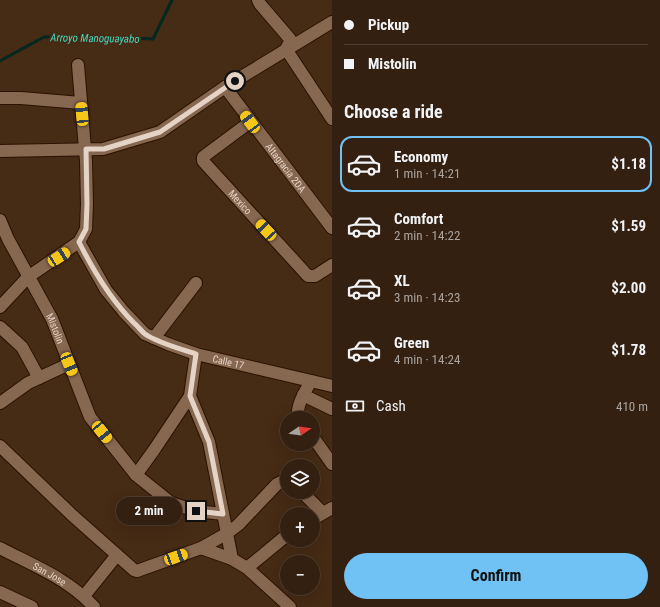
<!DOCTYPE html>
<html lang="en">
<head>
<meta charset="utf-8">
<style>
	body { margin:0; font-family:"Roboto Condensed",sans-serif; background:#3c2819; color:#f1f3f6; height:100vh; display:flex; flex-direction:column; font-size:15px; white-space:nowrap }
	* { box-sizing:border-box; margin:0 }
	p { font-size:13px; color:#a9a39f }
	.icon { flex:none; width:22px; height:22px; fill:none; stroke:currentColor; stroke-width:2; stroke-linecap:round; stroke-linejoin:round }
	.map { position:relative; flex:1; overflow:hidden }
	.side { display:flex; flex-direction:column; background:#342010; width:328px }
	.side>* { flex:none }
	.banner { display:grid; align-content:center; height:88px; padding:0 12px; background:#342010 }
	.needle { width:26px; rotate:77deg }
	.tools { position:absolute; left:280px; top:411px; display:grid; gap:8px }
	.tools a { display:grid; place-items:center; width:40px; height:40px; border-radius:50%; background:#342010; box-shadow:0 4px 16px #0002,0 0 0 1px #4e3e30; font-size:20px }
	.end { position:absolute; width:18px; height:18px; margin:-9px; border:5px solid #e5d3c6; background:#111; box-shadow:0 0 0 2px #111 }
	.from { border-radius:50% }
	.bubble { position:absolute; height:28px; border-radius:14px; background:#342010; box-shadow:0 4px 16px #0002,0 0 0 1px #4e3e30; font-size:13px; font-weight:700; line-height:28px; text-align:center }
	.car { position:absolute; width:12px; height:24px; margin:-12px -6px; border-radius:5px; box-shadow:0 0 3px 1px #0007; background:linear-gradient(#f5c518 24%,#345 0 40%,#f5c518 0 76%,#345 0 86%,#f5c518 0) }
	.banner b { display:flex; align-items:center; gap:14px; height:38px; font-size:15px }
	.banner b+b { border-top:1px solid #4e3e30 }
	.banner i { width:10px; height:10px; background:#f1f3f6 }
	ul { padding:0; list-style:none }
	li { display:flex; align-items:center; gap:12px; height:56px; margin:0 8px 6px; padding:0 4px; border:2px solid transparent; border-radius:12px }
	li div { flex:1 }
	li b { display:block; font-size:15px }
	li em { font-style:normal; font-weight:700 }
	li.active { border-color:#70c1f4 }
	li>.icon { width:36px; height:36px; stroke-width:1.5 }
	h2 { padding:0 12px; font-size:18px; line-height:48px }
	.pay { display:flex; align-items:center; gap:10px; height:44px; padding:0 12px; font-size:15px }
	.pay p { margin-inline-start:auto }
	.action { display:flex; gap:8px; margin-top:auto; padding:8px 12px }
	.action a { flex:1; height:46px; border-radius:24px; background:#70c1f4; color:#111; font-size:16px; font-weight:700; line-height:46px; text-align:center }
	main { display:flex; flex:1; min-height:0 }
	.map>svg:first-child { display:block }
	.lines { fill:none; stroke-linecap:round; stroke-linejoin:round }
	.stream { stroke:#042720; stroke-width:3 }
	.minor-casing { stroke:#2b1200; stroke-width:14 }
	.minor { stroke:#866750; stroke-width:12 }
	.route { stroke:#e5d3c6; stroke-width:5 }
	.labels { text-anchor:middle; stroke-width:4; stroke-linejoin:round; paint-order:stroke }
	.street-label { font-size:10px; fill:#e5d3c6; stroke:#462b15 }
	.water-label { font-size:11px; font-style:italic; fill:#41d9be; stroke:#462b15 }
</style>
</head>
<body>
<main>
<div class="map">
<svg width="332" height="607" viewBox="0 0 332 607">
	<rect width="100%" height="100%" fill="#462b15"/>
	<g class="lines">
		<!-- stream -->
		<path class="stream" d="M0 61 44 37 90 36 153 39 172 0"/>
		<defs>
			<g id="minor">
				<path d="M258 0 260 4 290 39V42L286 49 332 119"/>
				<path id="s1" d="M225 87 332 228"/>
				<path d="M0 98H21L81 103"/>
				<path id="s2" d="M250 122 203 157V161L308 276H315L332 265"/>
				<path d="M0 151 103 149 160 132 225 87 332 22"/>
				<path id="s3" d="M0 220 8 239 52 319 90 417 136 475 171 503 196 511 223 514"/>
				<path id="s4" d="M79 242 106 290 124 312 145 334 168 344 196 354 332 386"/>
				<path d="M0 307 28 277 79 242 86 229 87 204 86 161 78 65"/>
				<path d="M0 327 22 347 39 378"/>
				<path d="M154 338 196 283"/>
				<path d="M303 395 332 409"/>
				<path d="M190 396 209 442 232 559 247 568 290 607"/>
				<path d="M0 403 28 383 69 364"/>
				<path d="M298 418C296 405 305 392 311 381"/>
				<path d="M313 437 332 464"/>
				<path d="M0 446 72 515 134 570 137 571 201 548 226 534 238 525 277 484 287 479"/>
				<path d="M136 475 154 450 190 396 196 354"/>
				<path d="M302 492 323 513"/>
				<path d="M313 519 332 508"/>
				<path id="s5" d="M0 548C32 565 69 579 94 607"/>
				<path d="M201 548 232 559"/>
				<path d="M247 568 287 535"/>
				<path d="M0 592 32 607"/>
				<path d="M84 596 117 555"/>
			</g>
		</defs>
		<!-- minor casing -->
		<use href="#minor" class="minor-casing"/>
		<!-- minor -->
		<use href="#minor" class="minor"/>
	</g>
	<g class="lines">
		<!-- route -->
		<path class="route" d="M196 511 223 514 209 442 190 396 196 354C181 349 158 343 145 334 141 331 138 326 134 323 111 300 94 272 79 242L86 229 87 204 86 149H104L160 132 235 81"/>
	</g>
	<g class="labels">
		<!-- street labels -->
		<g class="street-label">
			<text dy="4" stroke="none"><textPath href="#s1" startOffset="101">Altagracia 2DA</textPath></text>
			<text dy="4" stroke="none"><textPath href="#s2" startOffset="118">Mexico</textPath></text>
			<text dy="4" stroke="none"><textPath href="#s3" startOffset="122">Mistolin</textPath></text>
			<text dy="4" stroke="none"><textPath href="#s4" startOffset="202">Calle 17</textPath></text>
			<text dy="4" stroke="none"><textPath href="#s5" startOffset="56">San Jose</textPath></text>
		</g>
		<!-- water labels -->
		<g class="water-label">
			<text transform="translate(95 38) rotate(1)" y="4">Arroyo Manoguayabo</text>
		</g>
	</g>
</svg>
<div class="tools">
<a><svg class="needle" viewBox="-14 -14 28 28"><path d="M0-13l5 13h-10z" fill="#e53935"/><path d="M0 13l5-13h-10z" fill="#a9a39f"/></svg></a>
<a><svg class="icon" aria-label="layers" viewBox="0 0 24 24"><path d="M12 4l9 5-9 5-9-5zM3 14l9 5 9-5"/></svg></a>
<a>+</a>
<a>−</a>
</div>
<i class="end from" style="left:235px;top:81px"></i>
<i class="end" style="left:196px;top:511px"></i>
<div class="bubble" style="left:116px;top:497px;width:66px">2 min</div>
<i class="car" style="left:82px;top:114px;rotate:355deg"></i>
<i class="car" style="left:250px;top:122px;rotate:323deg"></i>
<i class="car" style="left:266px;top:230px;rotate:317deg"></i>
<i class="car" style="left:59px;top:257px;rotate:57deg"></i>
<i class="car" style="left:69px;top:364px;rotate:158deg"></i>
<i class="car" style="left:102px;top:432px;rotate:141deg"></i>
<i class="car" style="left:176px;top:557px;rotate:70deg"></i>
</div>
<section class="side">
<div class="banner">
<b><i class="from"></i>Pickup</b>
<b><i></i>Mistolin</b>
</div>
<h2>Choose a ride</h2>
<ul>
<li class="active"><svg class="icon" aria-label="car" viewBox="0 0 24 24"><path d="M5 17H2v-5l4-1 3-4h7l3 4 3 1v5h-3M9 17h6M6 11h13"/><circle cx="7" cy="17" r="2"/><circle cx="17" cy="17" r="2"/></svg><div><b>Economy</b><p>1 min · 14:21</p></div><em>$1.18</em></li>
<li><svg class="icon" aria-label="car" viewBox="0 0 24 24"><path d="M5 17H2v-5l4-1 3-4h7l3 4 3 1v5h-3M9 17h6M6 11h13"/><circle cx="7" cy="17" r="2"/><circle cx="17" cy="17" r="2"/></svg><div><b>Comfort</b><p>2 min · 14:22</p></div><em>$1.59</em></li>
<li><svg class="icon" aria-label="car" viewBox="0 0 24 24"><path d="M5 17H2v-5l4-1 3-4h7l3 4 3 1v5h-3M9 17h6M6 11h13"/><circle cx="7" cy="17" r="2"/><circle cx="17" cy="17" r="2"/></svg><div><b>XL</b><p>3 min · 14:23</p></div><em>$2.00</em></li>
<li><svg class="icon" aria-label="car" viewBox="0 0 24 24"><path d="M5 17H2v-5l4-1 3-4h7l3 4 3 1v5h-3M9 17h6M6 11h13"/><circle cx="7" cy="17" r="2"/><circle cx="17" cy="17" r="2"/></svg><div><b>Green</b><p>4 min · 14:24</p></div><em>$1.78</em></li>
</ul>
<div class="pay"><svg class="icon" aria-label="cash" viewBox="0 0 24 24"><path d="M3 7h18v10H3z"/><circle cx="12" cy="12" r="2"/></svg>Cash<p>410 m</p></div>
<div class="action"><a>Confirm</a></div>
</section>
</main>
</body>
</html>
